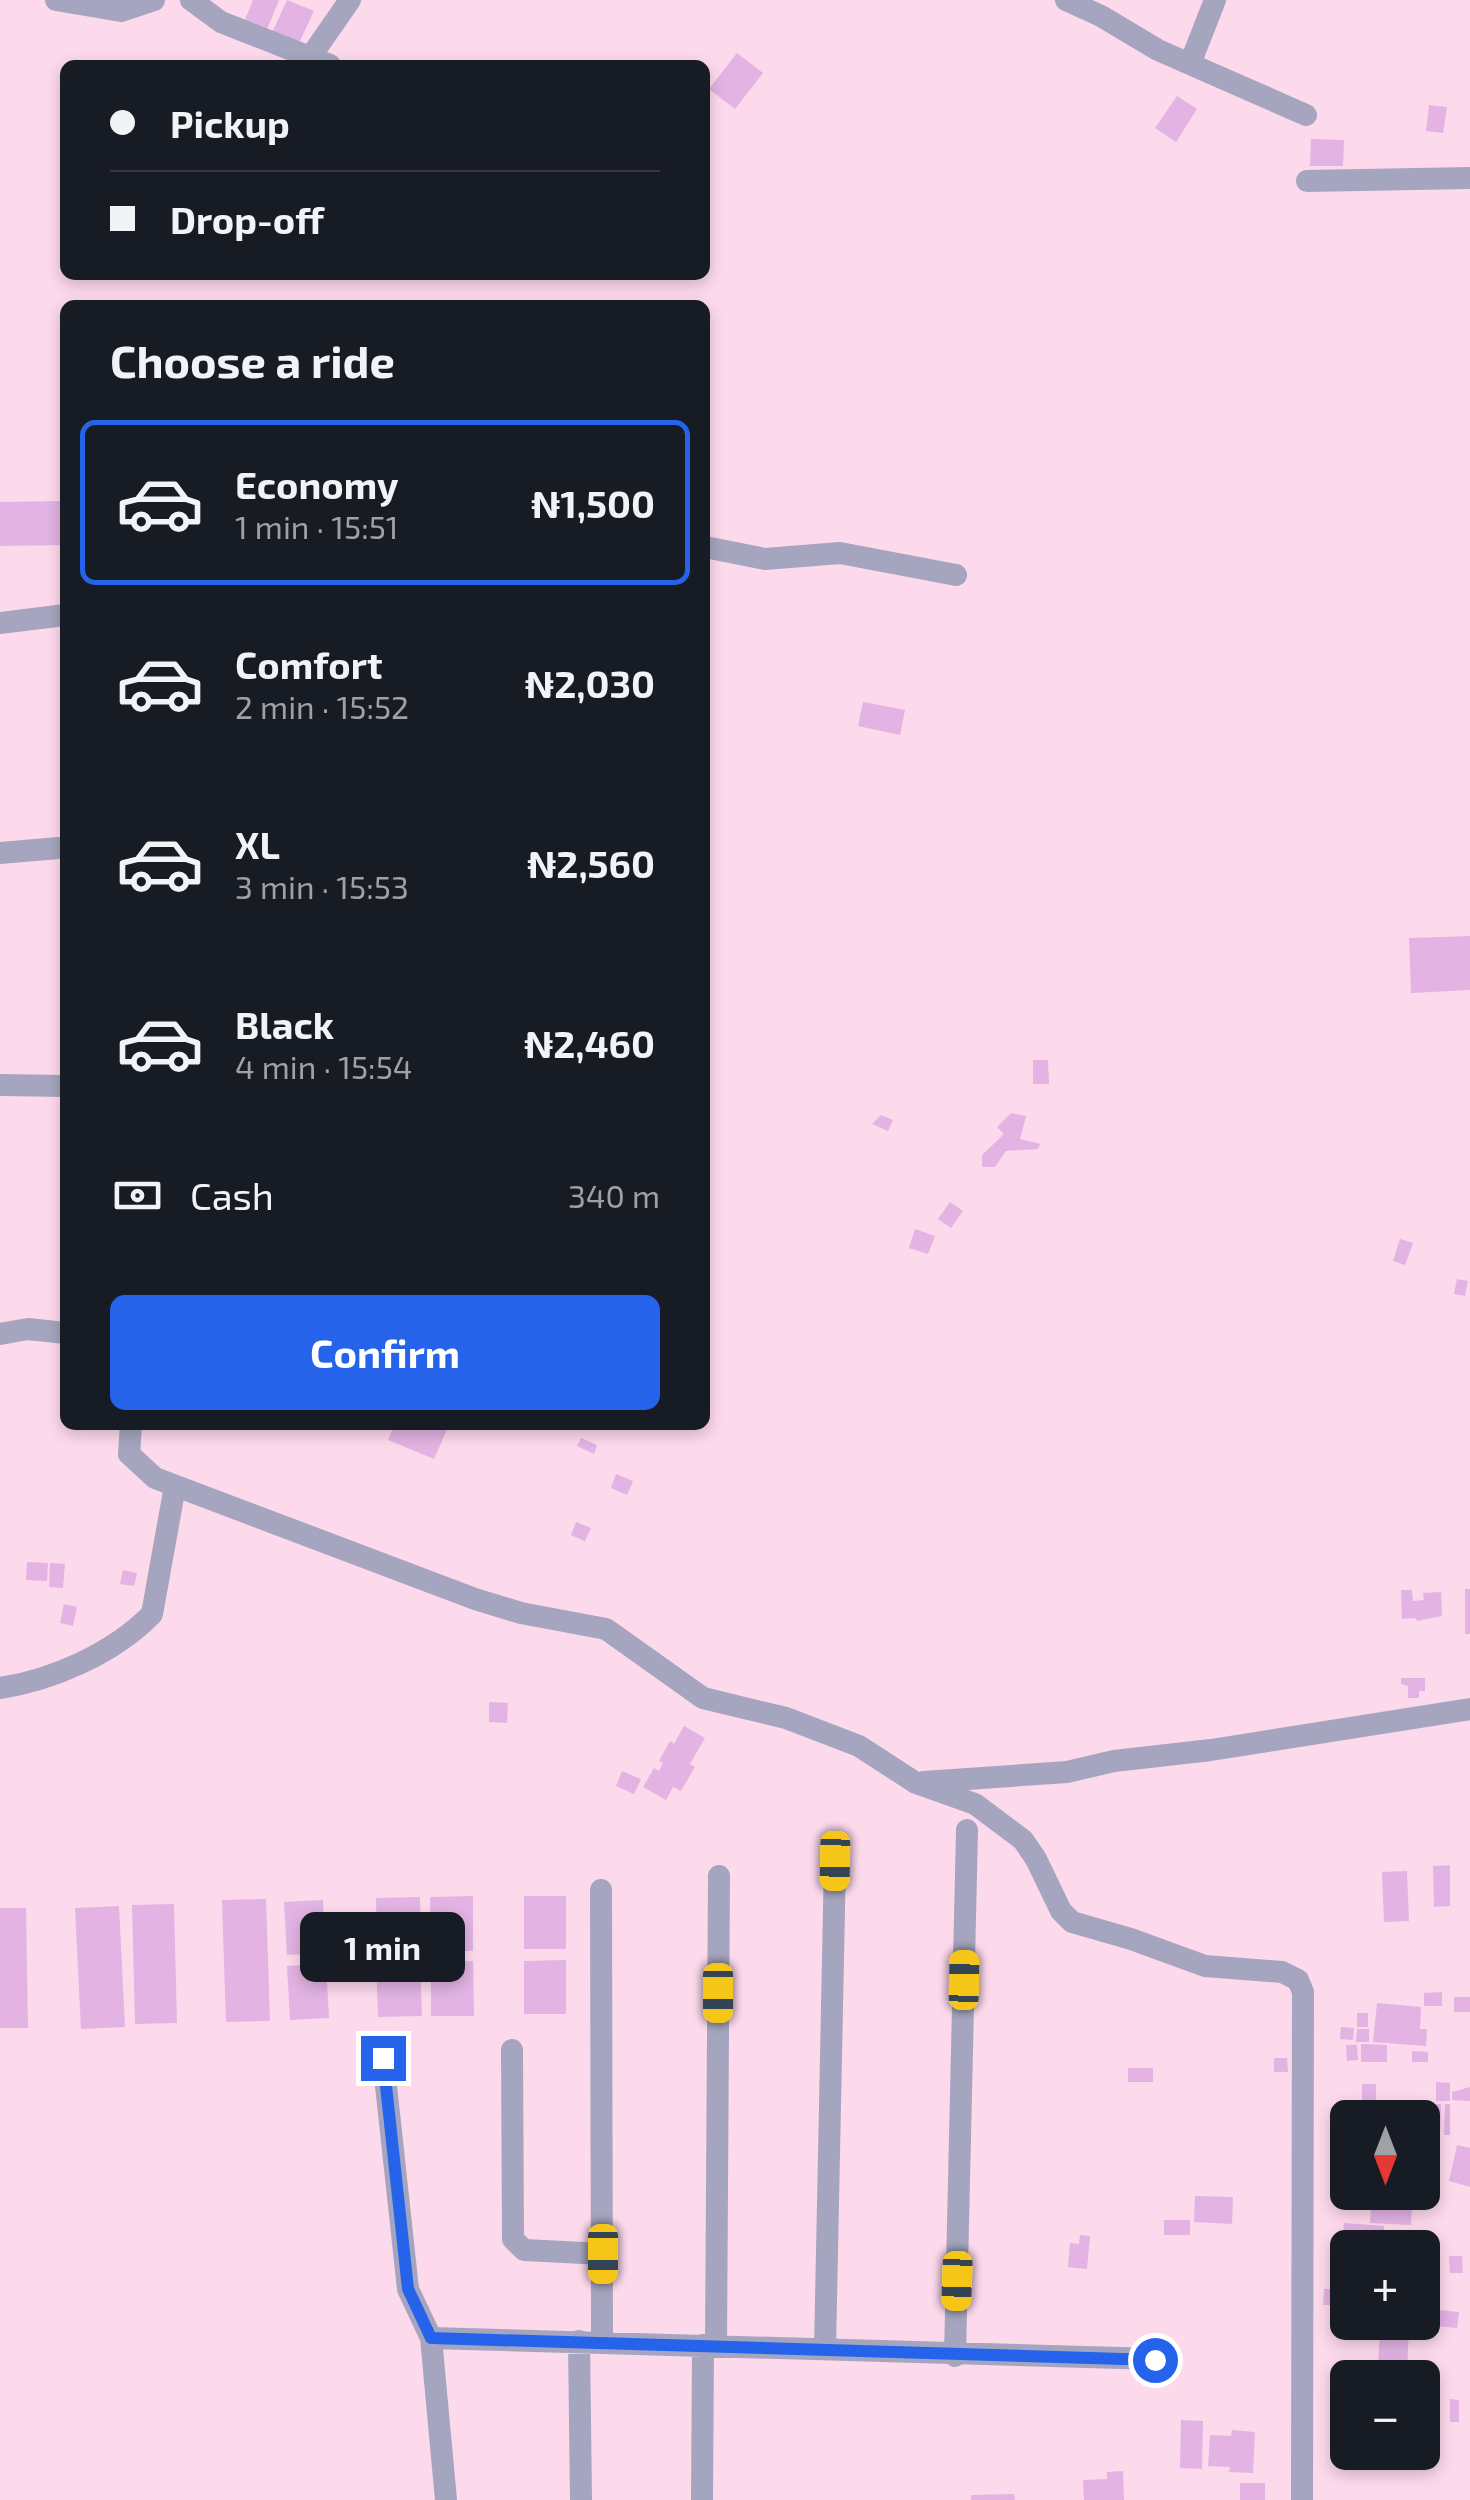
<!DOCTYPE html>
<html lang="en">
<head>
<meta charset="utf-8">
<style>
	body { margin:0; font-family:"Exo 2",sans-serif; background:#20242c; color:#f1f3f6; height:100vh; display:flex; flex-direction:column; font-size:38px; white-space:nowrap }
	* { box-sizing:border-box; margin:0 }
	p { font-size:32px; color:#9ea1a6 }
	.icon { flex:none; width:55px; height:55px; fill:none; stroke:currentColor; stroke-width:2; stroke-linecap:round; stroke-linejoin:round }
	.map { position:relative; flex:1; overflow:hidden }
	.panel { position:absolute; left:60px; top:300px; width:650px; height:1130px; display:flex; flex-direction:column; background:#171b24; border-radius:15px; box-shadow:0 5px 15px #0003 }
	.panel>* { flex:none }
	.banner { position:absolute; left:60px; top:60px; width:650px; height:220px; border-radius:15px; box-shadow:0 5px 15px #0003; display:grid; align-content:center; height:220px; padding:0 50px; background:#171b24 }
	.needle { width:65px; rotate:180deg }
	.fabs { position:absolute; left:1330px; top:2100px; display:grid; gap:20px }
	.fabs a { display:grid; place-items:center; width:110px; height:110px; border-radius:15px; background:#171b24; box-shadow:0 5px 15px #0003; font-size:50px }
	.end { position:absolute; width:45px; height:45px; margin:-22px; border:12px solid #2563eb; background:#fff; box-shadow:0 0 0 5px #fff }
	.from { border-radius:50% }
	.bubble { position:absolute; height:70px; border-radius:15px; background:#171b24; box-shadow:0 5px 15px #0003; font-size:32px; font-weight:700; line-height:70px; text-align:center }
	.car { position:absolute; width:30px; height:60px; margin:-30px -15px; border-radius:12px; box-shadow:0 0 8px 2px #0007; background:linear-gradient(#f5c518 24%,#345 0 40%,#f5c518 0 76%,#345 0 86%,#f5c518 0) }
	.banner b { display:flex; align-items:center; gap:35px; height:95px; font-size:38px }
	.banner b+b { border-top:2px solid #363941 }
	.banner i { width:25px; height:25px; background:#f1f3f6 }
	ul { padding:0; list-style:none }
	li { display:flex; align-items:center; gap:30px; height:165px; margin:0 20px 15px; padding:0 30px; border:5px solid transparent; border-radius:15px }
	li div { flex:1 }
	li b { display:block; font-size:38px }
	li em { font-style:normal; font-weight:700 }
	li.active { border-color:#2563eb }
	li>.icon { width:90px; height:90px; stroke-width:1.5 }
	h2 { padding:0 50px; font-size:45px; line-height:120px }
	.pay { display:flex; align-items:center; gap:25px; height:110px; padding:0 50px; font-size:38px }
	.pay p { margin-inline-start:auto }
	.button { display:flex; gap:20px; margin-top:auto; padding:20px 50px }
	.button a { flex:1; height:115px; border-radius:15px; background:#2563eb; color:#fff; font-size:40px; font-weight:700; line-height:115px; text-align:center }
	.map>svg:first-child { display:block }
	.building { fill:#e2b3e3 }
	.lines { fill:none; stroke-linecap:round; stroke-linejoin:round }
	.minor { stroke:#a5a5bf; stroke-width:22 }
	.route { stroke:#2563eb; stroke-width:12 }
</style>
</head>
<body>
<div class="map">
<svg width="1470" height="2500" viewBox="0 0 1470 2500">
	<rect width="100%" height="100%" fill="#fdd9ec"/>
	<!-- building -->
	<path class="building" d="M253 0H279L266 32 244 22Z
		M287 0 314 11 298 45 272 33Z
		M737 53 763 73 735 109 709 89Z
		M1177 96 1197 109 1176 142 1155 128Z
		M1429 105 1447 107 1443 133 1426 131Z
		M1311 139 1344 140 1343 166H1310Z
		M63 501 64 545 0 546V502Z
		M863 702 905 710 900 735 858 726Z
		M1470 936V990L1411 993 1409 938Z
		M1033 1060H1048L1049 1084H1033Z
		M1011 1113 1026 1116 1020 1139 1040 1144 1038 1149 1006 1151 995 1167H982V1155L1004 1134 997 1127Z
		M881 1115 893 1120 888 1131 872 1124Z
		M950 1202 963 1211 951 1228 938 1219Z
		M915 1229 935 1236 928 1254 909 1248Z
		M1400 1239 1413 1243 1405 1265 1393 1261Z
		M1457 1279 1468 1281 1465 1296 1454 1294Z
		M394 1425H449L434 1459 388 1440Z
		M581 1438 597 1445 594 1454 577 1446Z
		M616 1474 633 1481 627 1495 611 1488Z
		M576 1522 591 1528 585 1541 571 1535Z
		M27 1562 48 1563 47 1581 26 1580Z
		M50 1563 65 1564 63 1588 49 1587Z
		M123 1570 137 1573 134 1586 120 1584Z
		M1465 1589H1470V1634H1465Z
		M1401 1590H1412L1413 1601 1424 1600 1423 1593 1441 1592 1442 1616 1417 1621 1416 1618 1402 1619Z
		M64 1604 77 1607 73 1626 60 1623Z
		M1401 1678H1425V1691H1419V1698H1408V1686L1401 1684Z
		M489 1702 508 1703 507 1723 489 1722Z
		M684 1726 705 1738 690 1764 695 1767 681 1791 673 1787 666 1800 643 1787 654 1768 659 1771 663 1763 659 1761 670 1741 674 1744Z
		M622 1771 641 1779 634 1794 616 1786Z
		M1450 1865V1906L1434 1907 1433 1866Z
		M1407 1871 1409 1921 1384 1922 1382 1872Z
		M473 1896V1951H431L430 1897Z
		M524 1896H566V1949H524Z
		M420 1897 421 1951 377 1952 376 1898Z
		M266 1899 270 2021 226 2022 222 1900Z
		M323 1900 325 1953 287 1955 284 1902Z
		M174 1904 177 2023 135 2024 132 1905Z
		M119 1906 125 2027 81 2029 75 1908Z
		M0 1908H26L28 2028H0Z
		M566 1960V2014H524V1961Z
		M473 1961 474 2016H431V1962Z
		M420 1962 422 2016 378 2017 376 1963Z
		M326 1964 329 2018 290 2020 287 1966Z
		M1442 1992V2006H1424V1993Z
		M1454 1997H1470V2012H1454Z
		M1377 2003 1421 2007 1420 2029H1427L1426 2046 1373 2042Z
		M1357 2013H1368V2027H1357Z
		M1341 2027 1354 2028 1353 2040 1340 2039Z
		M1357 2029H1369V2042H1356Z
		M1361 2044 1387 2045V2062H1361Z
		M1346 2045H1357L1358 2060 1347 2061Z
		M1412 2051 1428 2052V2062H1412Z
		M1274 2058H1287L1288 2072H1274Z
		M1128 2068H1153V2082H1128Z
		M1436 2082 1450 2083V2101H1436Z
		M1362 2084H1376V2101H1362Z
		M1470 2087V2101L1452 2100V2092Z
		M1436 2104H1441L1440 2135H1435Z
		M1445 2104H1450V2135H1444Z
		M1457 2145 1470 2148V2187L1449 2181Z
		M1195 2196 1233 2197 1232 2224 1194 2222Z
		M1371 2202 1412 2204 1411 2225 1370 2223Z
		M1164 2220H1190V2235H1164Z
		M1344 2223 1384 2226V2232L1399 2233 1398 2248H1348V2257H1342Z
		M1080 2235 1090 2236 1087 2269 1068 2267 1070 2243 1079 2244Z
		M1449 2256H1462L1463 2273H1450Z
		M1324 2289H1337V2305H1323Z
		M1427 2309 1459 2312 1457 2328 1425 2325Z
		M1380 2329 1409 2331 1407 2369 1378 2367Z
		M1450 2399 1459 2400V2422H1450Z
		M1181 2420 1203 2421 1202 2469 1180 2468Z
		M1232 2430 1255 2432 1253 2473 1229 2472 1230 2467 1208 2466 1210 2435 1231 2436Z
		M1123 2471 1124 2500H1084L1083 2480 1107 2479V2472Z
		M1240 2483H1265V2500H1240Z
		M1014 2494 1015 2500H971V2495Z"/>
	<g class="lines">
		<!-- minor -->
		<path class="minor" d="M56 0 121 11 154 0
			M191 0 221 22 330 65
			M1066 0 1101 16 1158 50 1306 115
			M309 59 350 0
			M1190 64 1215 0
			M1307 181 1470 178
			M705 547 765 559 840 553 956 575
			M0 623 65 615
			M0 853 58 848
			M0 1085 65 1086
			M0 1334 28 1329 65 1333
			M131 1425 129 1454 155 1478 475 1599 521 1613 606 1629 703 1698 786 1718 859 1746 916 1783 975 1804 1023 1840 1036 1859 1061 1911 1072 1922 1131 1939 1205 1966 1282 1972 1298 1980 1303 1992 1302 2500
			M0 1688C53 1680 114 1653 152 1614L175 1486
			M924 1782 1067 1772 1114 1761 1211 1750 1470 1709
			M601 1890 602 2341
			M512 2050 513 2239 524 2250 603 2254
			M383 2058 408 2289 431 2338 1155 2359
			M431 2338 446 2500
			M579 2341 581 2500
			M716 2345 719 1876
			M825 2349 835 1861
			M955 2356 967 1830
			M702 2500 703 2345"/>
	</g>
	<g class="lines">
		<!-- route -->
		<path class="route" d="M383 2058 408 2289 431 2338 1155 2360"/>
	</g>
</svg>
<div class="fabs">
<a><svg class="needle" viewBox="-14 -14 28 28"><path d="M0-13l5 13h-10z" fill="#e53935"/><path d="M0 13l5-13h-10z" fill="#9ea1a6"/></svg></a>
<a>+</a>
<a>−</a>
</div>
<i class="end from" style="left:1155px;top:2360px"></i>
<i class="end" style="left:383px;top:2058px"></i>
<div class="bubble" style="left:300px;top:1912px;width:165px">1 min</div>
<i class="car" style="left:835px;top:1861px;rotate:181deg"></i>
<i class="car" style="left:964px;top:1980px;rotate:1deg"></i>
<i class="car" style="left:718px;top:1993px;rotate:180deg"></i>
<i class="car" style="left:603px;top:2254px;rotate:180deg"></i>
<i class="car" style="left:957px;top:2281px;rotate:182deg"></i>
<div class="banner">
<b><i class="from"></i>Pickup</b>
<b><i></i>Drop-off</b>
</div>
<section class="panel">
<h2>Choose a ride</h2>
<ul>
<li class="active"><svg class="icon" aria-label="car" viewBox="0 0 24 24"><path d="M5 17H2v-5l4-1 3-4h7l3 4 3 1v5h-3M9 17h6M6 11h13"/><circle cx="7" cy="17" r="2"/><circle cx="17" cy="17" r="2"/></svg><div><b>Economy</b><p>1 min · 15:51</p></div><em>₦1,500</em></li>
<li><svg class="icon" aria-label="car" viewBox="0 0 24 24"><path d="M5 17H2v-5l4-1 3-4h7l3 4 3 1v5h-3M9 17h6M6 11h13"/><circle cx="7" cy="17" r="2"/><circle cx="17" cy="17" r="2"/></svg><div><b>Comfort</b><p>2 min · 15:52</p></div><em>₦2,030</em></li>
<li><svg class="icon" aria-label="car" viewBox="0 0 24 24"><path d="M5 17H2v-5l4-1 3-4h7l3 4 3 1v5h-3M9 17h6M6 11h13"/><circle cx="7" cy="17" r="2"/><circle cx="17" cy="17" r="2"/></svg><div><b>XL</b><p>3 min · 15:53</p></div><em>₦2,560</em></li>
<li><svg class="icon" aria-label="car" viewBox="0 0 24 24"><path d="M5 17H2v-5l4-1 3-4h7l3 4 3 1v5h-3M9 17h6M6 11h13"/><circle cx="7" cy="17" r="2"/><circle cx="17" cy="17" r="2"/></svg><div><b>Black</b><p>4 min · 15:54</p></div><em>₦2,460</em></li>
</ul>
<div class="pay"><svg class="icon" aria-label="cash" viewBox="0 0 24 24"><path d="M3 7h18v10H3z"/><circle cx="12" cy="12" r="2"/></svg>Cash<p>340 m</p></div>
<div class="button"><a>Confirm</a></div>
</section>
</div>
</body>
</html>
